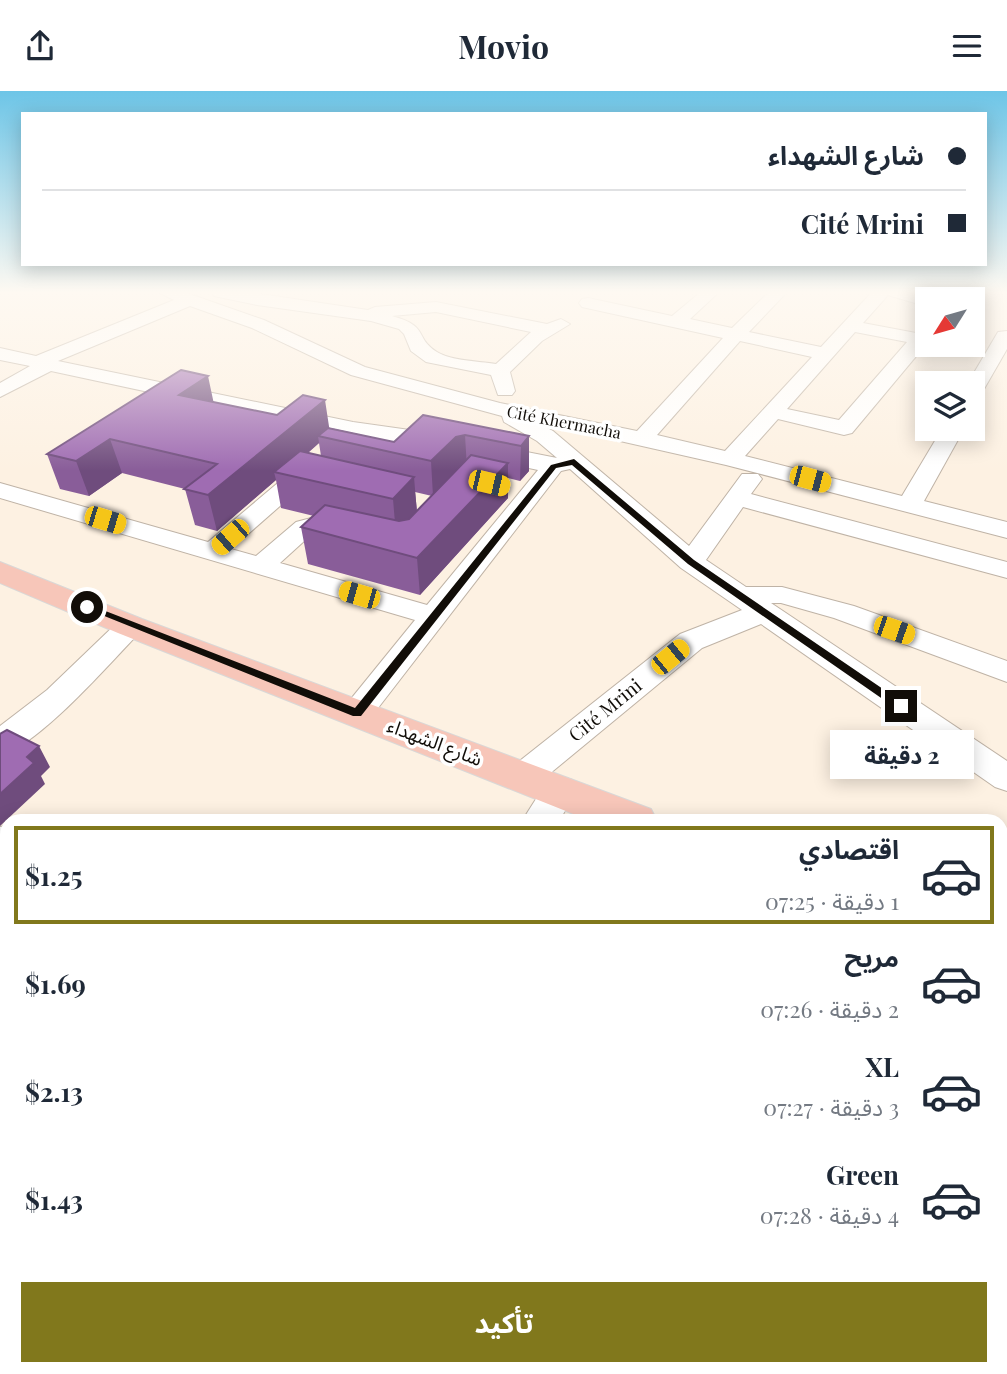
<!DOCTYPE html>
<html lang="ar">
<head>
<meta charset="utf-8">
<style>
	body { margin:0; font-family:"Playfair Display","Noto Sans Arabic",serif; background:#f2f2f3; color:#1f2937; direction:rtl; height:100vh; display:flex; flex-direction:column; font-size:26px; white-space:nowrap }
	* { box-sizing:border-box; margin:0 }
	p { font-size:23px; color:#747a83 }
	.icon { flex:none; width:38px; height:38px; fill:none; stroke:currentColor; stroke-width:2; stroke-linecap:round; stroke-linejoin:round }
	.map { position:relative; flex:1; overflow:hidden; direction:ltr }
	.side { position:absolute; left:0px; top:723px; width:1008px; height:562px; display:flex; flex-direction:column; background:#fff; border-radius:21px 21px 0 0; box-shadow:0 4px 18px #0003; direction:rtl }
	.side>* { flex:none }
	.top-card { position:absolute; left:21px; top:21px; width:966px; height:154px; border-radius:0px; box-shadow:0 4px 18px #0003; direction:rtl; display:grid; align-content:center; height:154px; padding:0 21px; background:#fff }
	.needle { width:46px; rotate:233deg }
	.buttons { position:absolute; left:915px; top:196px; display:grid; gap:14px }
	.buttons a { display:grid; place-items:center; width:70px; height:70px; border-radius:0px; background:#fff; box-shadow:0 4px 18px #0003; font-size:35px }
	.end { position:absolute; width:32px; height:32px; margin:-16px; border:9px solid #110d08; background:#fff; box-shadow:0 0 0 4px #fff }
	.from { border-radius:50% }
	.bubble { position:absolute; height:49px; border-radius:0px; background:#fff; box-shadow:0 4px 18px #0003; font-size:23px; font-weight:700; line-height:49px; text-align:center; direction:rtl }
	.car { position:absolute; width:21px; height:42px; margin:-21px -10px; border-radius:9px; box-shadow:0 0 5px 2px #0007; background:linear-gradient(#f5c518 24%,#345 0 40%,#f5c518 0 76%,#345 0 86%,#f5c518 0) }
	.top-card b { display:flex; align-items:center; gap:24px; height:66px; font-size:26px }
	.top-card b+b { border-top:2px solid #e0e1e3 }
	.top-card i { width:18px; height:18px; background:#1f2937 }
	ul { padding:12px 0 0; list-style:none }
	li { display:flex; align-items:center; gap:21px; height:98px; margin:0 14px 10px; padding:0 7px; border:4px solid transparent; border-radius:0px }
	li div { flex:1 }
	li b { display:block; font-size:26px }
	li em { font-style:normal; font-weight:700 }
	li.current { border-color:#81781c }
	li>.icon { width:63px; height:63px; stroke-width:1.5 }
	.action { display:flex; gap:14px; margin-top:auto; padding:14px 21px }
	.action a { flex:1; height:80px; border-radius:0px; background:#81781c; color:#fff; font-size:28px; font-weight:700; line-height:80px; text-align:center }
	header { display:flex; justify-content:space-between; align-items:center; height:91px; padding:0 21px; background:#fff; font-size:32px; font-weight:700 }
	.map>svg:first-child { display:block }
	.lines { fill:none; stroke-linecap:round; stroke-linejoin:round }
	.minor-casing { stroke:#bfb3a6; stroke-width:2 }
	.major-casing { stroke:#d9d8d7; stroke-width:2 }
	.minor { fill:#fff; fill-rule:evenodd }
	.major { fill:#f7c6b9; fill-rule:evenodd }
	.wall { fill:#895d99; fill-rule:evenodd }
	.shaded-wall { fill:#6f4c7d }
	.building { fill:#9f6cb2; stroke:#6f4c7d; stroke-width:2 }
	.route { fill:#110d08 }
	.labels { text-anchor:middle; stroke-width:7; stroke-linejoin:round; paint-order:stroke }
	.far-street-label { font-size:16px; fill:#110d08; stroke:#fff }
	.street-label { font-size:19px; fill:#110d08; stroke:#fff }
</style>
</head>
<body>
<header><svg class="icon" aria-label="menu" viewBox="0 0 24 24"><path d="M4 6h16M4 12h16M4 18h16"/></svg>Movio<svg class="icon" aria-label="share" viewBox="0 0 24 24"><path d="M12 15V3M7 8l5-5 5 5M5 13v7h14v-7"/></svg></header>
<div class="map">
<svg width="1007" height="1283" viewBox="0 0 1007 1283">
	<rect width="100%" height="100%" fill="#fdf1e2"/>
	<g class="lines">
		<defs>
			<path id="minor" d="M156 200H181L264 229 365 276 500 312 637 340 723 247 582 216 579 212 582 208 588 207 672 225 702 200H720L690 228 732 237 770 200H788L749 241 821 256 873 200H912L934 207 928 208V216L888 204 863 232 916 242 922 235 928 234V251L852 342 844 344 778 328 745 365 902 405 942 338H964L924 410 1007 431V447L726 374 536 331 553 340 689 455 742 383H758L762 388 751 403 1007 471V487L743 416 706 469 746 496H782L854 515 1007 570V591L834 527 781 512H771L1007 670V700L995 696 761 533 702 557 536 694 524 698 512 694 507 685 512 676 680 543 742 519 681 477 570 378 561 380 368 630 357 633 346 630 341 622 346 614 415 529 0 407V392L208 451 305 369H321L325 374 321 379 231 458 256 465 296 431 315 426 352 437 356 442 352 447 343 450 313 442 280 472 427 514 538 379 431 356 353 345 51 280 0 306V292L30 275 0 269V257L36 265 174 209ZM190 215 252 237 351 284 502 325 504 331 537 350 557 367 431 342 353 331 58 270ZM855 241 907 251 839 329 787 318ZM740 250 812 266 725 360 657 344Z
				M240 200 368 219 375 216 436 211 547 233 561 228 570 233 542 250 510 281 515 300 512 304H498L491 284 426 271 411 260 404 243 399 238 371 230 257 214 214 205 212 201ZM436 221 531 241 496 273C478 270 452 270 437 261 414 247 430 235 392 225Z
				M1007 240V258L980 305 973 307V292H968L998 241Z
				M130 526 140 529 145 535 140 541C109 573 40 653 0 665V635L47 599 120 529Z
				M560 685 572 689 578 698 559 730H522L548 689Z
				M7 735V765L0 766V736Z
				M0 838 7 840V878L0 876Z
				M0 1147 7 1150V1207L0 1204Z
				M1001 1194 1007 1196V1251L1001 1249Z
				M9 1278H67L65 1283H6Z
				M90 1278H149L152 1283H92Z
				M584 1278H646L649 1283H586Z"/>
			<path id="major" d="M0 471 142 528 651 718 657 730H591L118 542 0 492Z
				M1001 858 1007 860V904L1001 902Z"/>
		</defs>
		<!-- minor casing -->
		<use href="#minor" class="minor-casing"/>
		<!-- major casing -->
		<use href="#major" class="major-casing"/>
		<!-- minor -->
		<use href="#minor" class="minor"/>
		<!-- major -->
		<use href="#major" class="major"/>
	</g>
	<!-- wall -->
	<path class="wall" d="M214 311 394 351 423 324 529 345V380L520 390 508 387V407L420 504 308 473 301 436 314 425 281 417 276 389 217 440 195 434 185 398 122 382 89 405 60 398 47 363ZM319 352 321 365 308 362ZM415 401 432 405 417 420Z
		M1001 884 1007 887V996L1001 1002Z
		M1001 1008 1007 1128 1001 1133Z"/>
	<!-- shaded-wall -->
	<path class="shaded-wall" d="M208 285 215 318 179 304Z
		M325 309 330 342 318 345 319 352 283 383 274 381 276 389 217 440 208 404Z
		M465 344 467 378 433 405 431 370 456 346Z
		M529 345V380L520 390 521 355Z
		M110 348 122 382 89 405 76 370Z
		M508 372V407L420 504 417 467Z
		M414 386 417 422 396 444 393 408Z
		M39 655 50 676 41 685 45 693 0 735V703L27 666Z"/>
	<!-- building -->
	<path class="building" d="M181 279 208 285 179 304 277 324 303 304 325 309 208 404 184 398 217 373 110 348 76 370 47 363Z
		M423 324 529 345 521 355 465 344 456 346 431 370 318 345 328 337 394 351Z
		M300 360 414 386 393 408 274 381Z
		M471 364 508 372 417 467 301 436 325 414 399 430 409 428Z
		M7 639 39 655 27 666 34 672 0 703V643Z
		M1001 884 1007 887V962L1001 959Z
		M1001 1008 1007 1010V1128L1001 1125Z"/>
	<!-- sky -->
	<linearGradient id="sky" x2="0" y2="1"><stop stop-color="#6dc5e7"/><stop offset="0.53" stop-color="#fef9f2"/><stop offset="1" stop-color="#fef9f2" stop-opacity="0"/></linearGradient>
	<rect width="1007" height="380" fill="url(#sky)"/>
	<!-- route -->
	<path class="route" d="M574 368 694 469 905 613V618H897L688 473 572 374 556 377 361 625H353L82 516 90 514 355 617 551 374Z"/>
	<g class="labels">
		<!-- far-street labels -->
		<g class="far-street-label">
			<text transform="translate(564 331) rotate(11)" y="6">Cité Khermacha</text>
		</g>
		<!-- street labels -->
		<g class="street-label">
			<text transform="translate(605 619) rotate(-39)" y="7">Cité Mrini</text>
			<text transform="translate(435 651) rotate(21)" y="7">شارع الشهداء</text>
		</g>
	</g>
</svg>
<div class="buttons">
<a><svg class="needle" viewBox="-14 -14 28 28"><path d="M0-13l5 13h-10z" fill="#e53935"/><path d="M0 13l5-13h-10z" fill="#747a83"/></svg></a>
<a><svg class="icon" aria-label="layers" viewBox="0 0 24 24"><path d="M12 4l9 5-9 5-9-5zM3 14l9 5 9-5"/></svg></a>
</div>
<i class="end from" style="left:87px;top:516px"></i>
<i class="end" style="left:901px;top:615px"></i>
<div class="bubble" style="left:830px;top:639px;width:144px">2 دقيقة</div>
<i class="car" style="left:810px;top:388px;rotate:105deg"></i>
<i class="car" style="left:489px;top:392px;rotate:103deg"></i>
<i class="car" style="left:105px;top:429px;rotate:107deg"></i>
<i class="car" style="left:230px;top:446px;rotate:229deg"></i>
<i class="car" style="left:359px;top:504px;rotate:286deg"></i>
<i class="car" style="left:894px;top:539px;rotate:109deg"></i>
<i class="car" style="left:670px;top:566px;rotate:51deg"></i>
<div class="top-card">
<b><i class="from"></i>شارع الشهداء</b>
<b><i></i>Cité Mrini</b>
</div>
<section class="side">
<ul>
<li class="current"><svg class="icon" aria-label="car" viewBox="0 0 24 24"><path d="M5 17H2v-5l4-1 3-4h7l3 4 3 1v5h-3M9 17h6M6 11h13"/><circle cx="7" cy="17" r="2"/><circle cx="17" cy="17" r="2"/></svg><div><b>اقتصادي</b><p>1 دقيقة · 07:25</p></div><em>$1.25</em></li>
<li><svg class="icon" aria-label="car" viewBox="0 0 24 24"><path d="M5 17H2v-5l4-1 3-4h7l3 4 3 1v5h-3M9 17h6M6 11h13"/><circle cx="7" cy="17" r="2"/><circle cx="17" cy="17" r="2"/></svg><div><b>مريح</b><p>2 دقيقة · 07:26</p></div><em>$1.69</em></li>
<li><svg class="icon" aria-label="car" viewBox="0 0 24 24"><path d="M5 17H2v-5l4-1 3-4h7l3 4 3 1v5h-3M9 17h6M6 11h13"/><circle cx="7" cy="17" r="2"/><circle cx="17" cy="17" r="2"/></svg><div><b>XL</b><p>3 دقيقة · 07:27</p></div><em>$2.13</em></li>
<li><svg class="icon" aria-label="car" viewBox="0 0 24 24"><path d="M5 17H2v-5l4-1 3-4h7l3 4 3 1v5h-3M9 17h6M6 11h13"/><circle cx="7" cy="17" r="2"/><circle cx="17" cy="17" r="2"/></svg><div><b>Green</b><p>4 دقيقة · 07:28</p></div><em>$1.43</em></li>
</ul>
<div class="action"><a>تأكيد</a></div>
</section>
</div>
</body>
</html>
